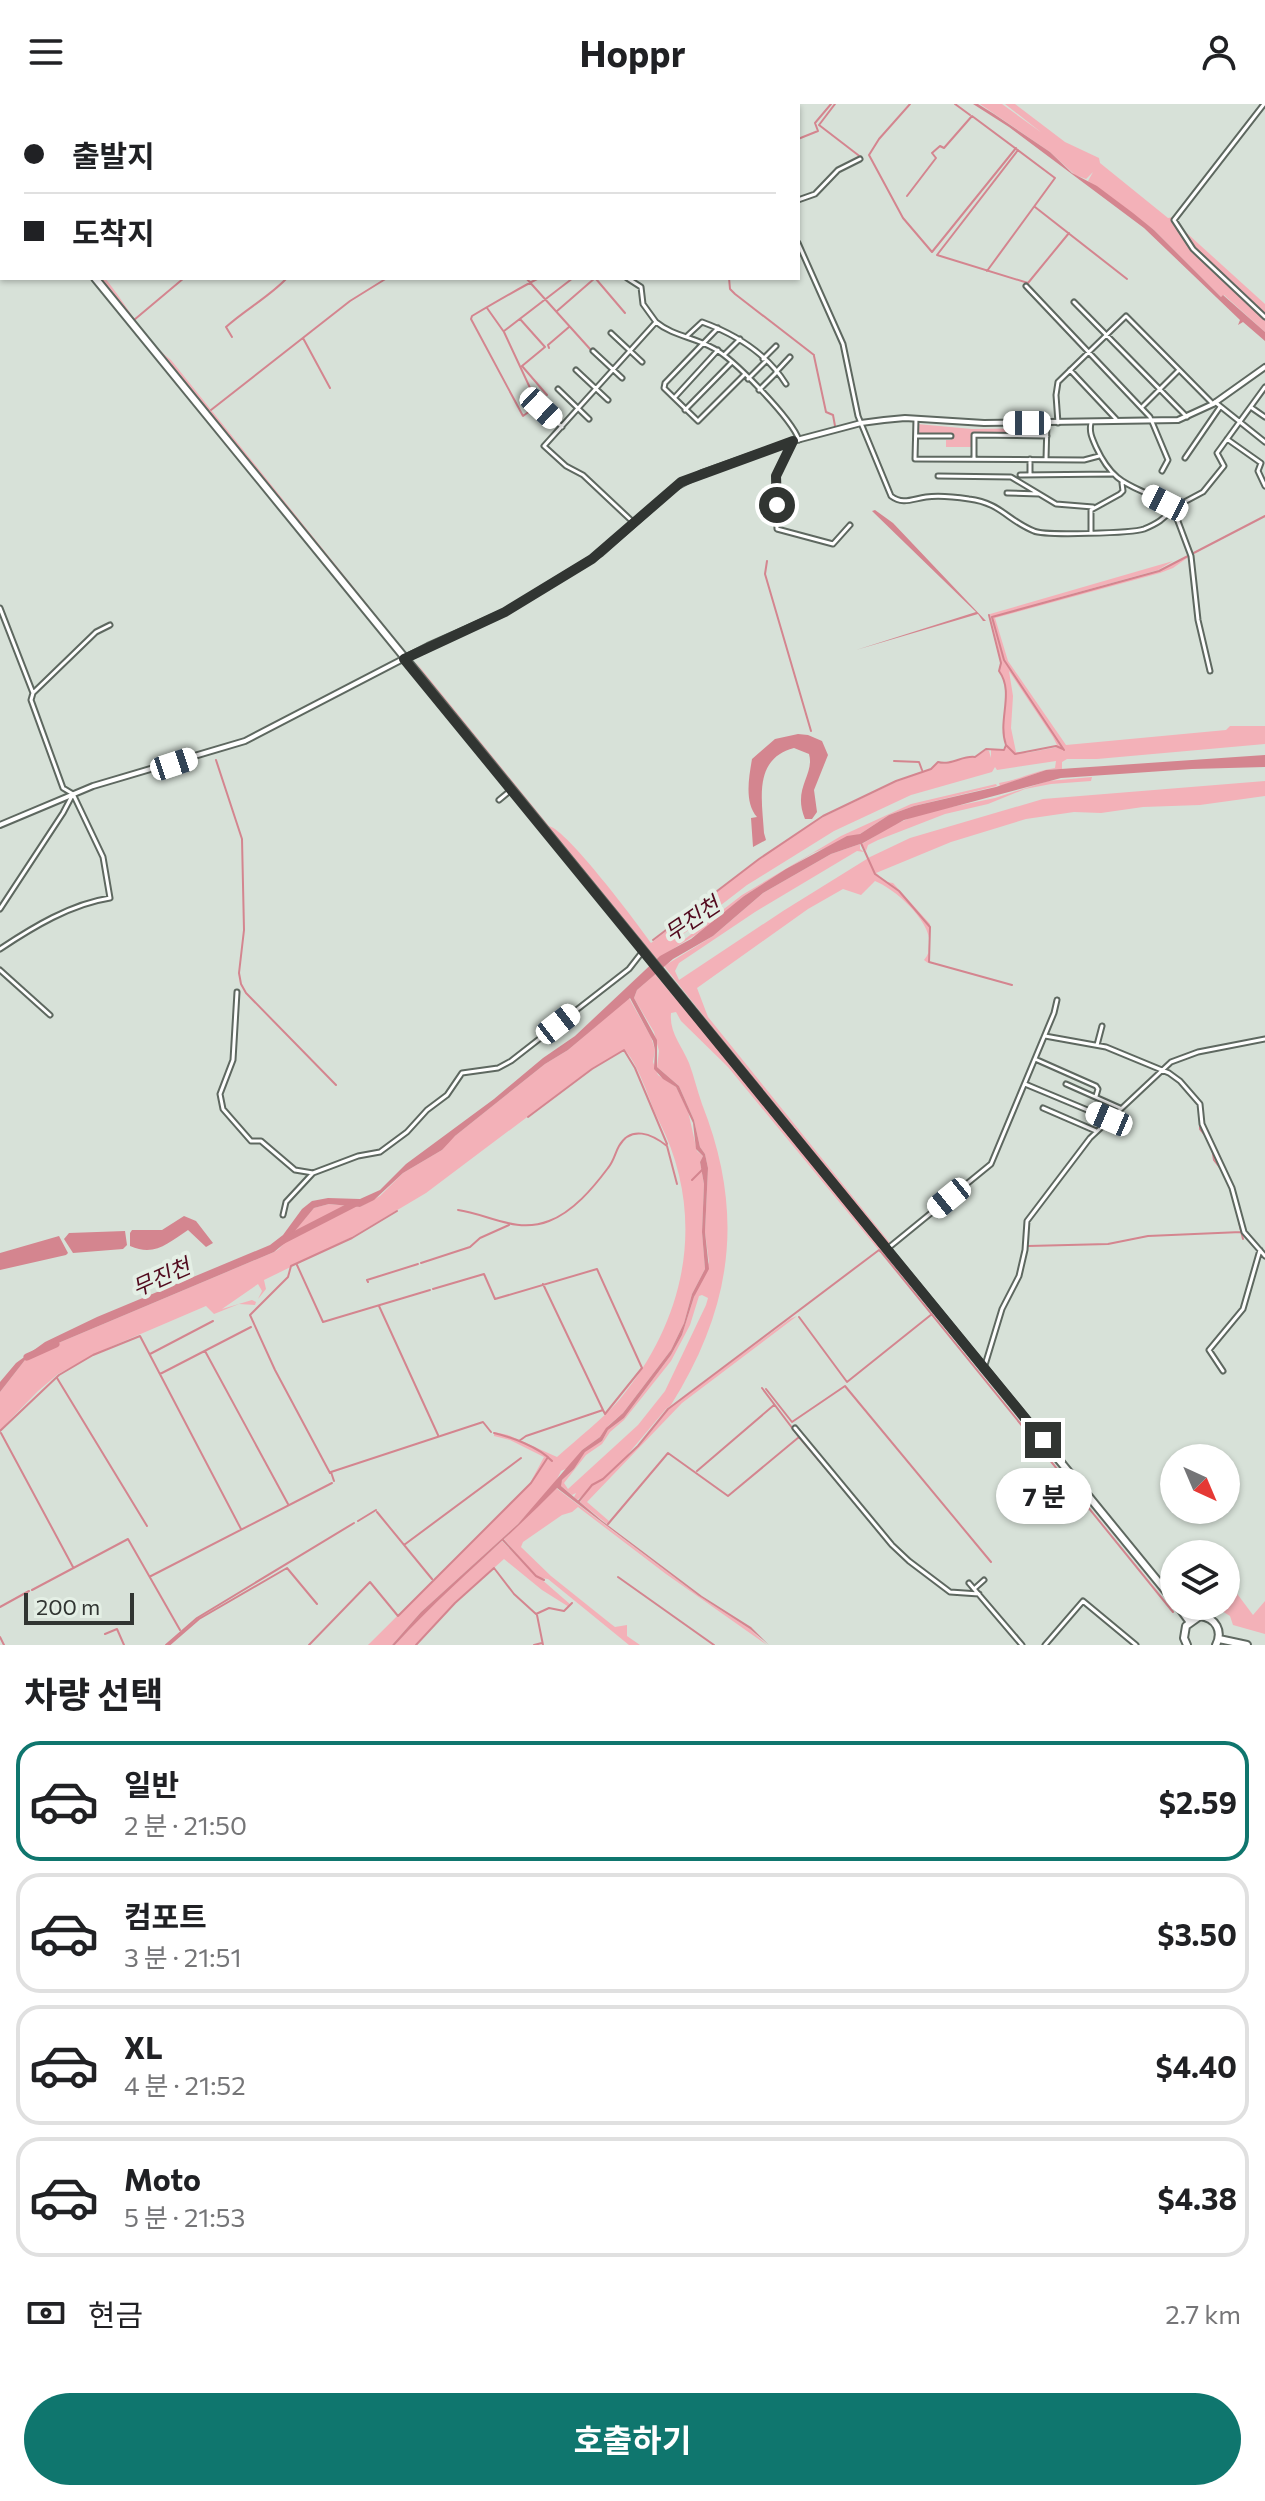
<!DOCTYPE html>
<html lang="ko">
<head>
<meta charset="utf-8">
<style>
	body { margin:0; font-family:Commissioner,"Noto Sans KR",sans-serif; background:#f2f2f2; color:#202124; height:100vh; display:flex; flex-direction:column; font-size:30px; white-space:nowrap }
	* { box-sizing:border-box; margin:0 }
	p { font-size:26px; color:#757577 }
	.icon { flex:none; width:44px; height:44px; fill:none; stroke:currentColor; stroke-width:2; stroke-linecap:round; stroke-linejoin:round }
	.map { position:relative; height:1541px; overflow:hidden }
	.panel { display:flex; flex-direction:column; background:#fff; flex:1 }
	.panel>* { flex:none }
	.top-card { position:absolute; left:0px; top:0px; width:800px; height:176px; box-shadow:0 2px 6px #0004; display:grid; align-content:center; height:176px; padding:0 24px; background:#fff }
	.needle { width:52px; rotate:136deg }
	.fabs { position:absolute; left:1160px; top:1340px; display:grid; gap:16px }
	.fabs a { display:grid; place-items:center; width:80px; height:80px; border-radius:50%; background:#fff; box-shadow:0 2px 6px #0004; font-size:40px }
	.scale { position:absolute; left:24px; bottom:20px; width:110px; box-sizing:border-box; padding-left:8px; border:4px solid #313532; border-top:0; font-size:22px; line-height:28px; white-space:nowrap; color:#313532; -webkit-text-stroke:6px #e4efe5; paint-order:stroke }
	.end { position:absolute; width:36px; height:36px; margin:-18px; border:10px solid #313532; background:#fff; box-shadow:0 0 0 4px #fff }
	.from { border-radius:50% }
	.bubble { position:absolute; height:56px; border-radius:28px; background:#fff; box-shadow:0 2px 6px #0004; font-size:26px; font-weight:700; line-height:56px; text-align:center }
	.car { position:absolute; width:24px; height:48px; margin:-24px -12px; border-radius:10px; box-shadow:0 0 6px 2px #0007; background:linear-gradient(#fff 24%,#345 0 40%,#fff 0 76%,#345 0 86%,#fff 0) }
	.top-card b { display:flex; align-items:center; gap:28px; height:76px; font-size:30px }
	.top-card b+b { border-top:2px solid #e0e0e0 }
	.top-card i { width:20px; height:20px; background:#202124 }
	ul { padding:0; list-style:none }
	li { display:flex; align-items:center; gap:24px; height:120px; margin:0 16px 12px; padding:0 8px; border:4px solid #e0e0e0; border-radius:24px }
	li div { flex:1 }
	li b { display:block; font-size:30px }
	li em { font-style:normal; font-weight:700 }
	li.current { border-color:#0f766e }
	li>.icon { width:72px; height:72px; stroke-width:1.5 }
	h2 { padding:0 24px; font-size:36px; line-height:96px }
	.pay { display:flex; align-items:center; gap:20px; height:88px; padding:0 24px; font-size:30px }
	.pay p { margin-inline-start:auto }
	.primary-button { display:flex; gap:16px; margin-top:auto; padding:16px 24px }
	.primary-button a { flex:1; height:92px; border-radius:48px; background:#0f766e; color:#fff; font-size:32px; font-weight:700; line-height:92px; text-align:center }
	header { display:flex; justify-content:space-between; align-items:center; height:104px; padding:0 24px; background:#fff; font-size:36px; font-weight:700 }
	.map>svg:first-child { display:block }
	.green { fill:#f3b1b8; fill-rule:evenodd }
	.water { fill:#d4858f }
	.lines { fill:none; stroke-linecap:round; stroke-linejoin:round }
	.stream { stroke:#d4858f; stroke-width:2 }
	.river { stroke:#d4858f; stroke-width:7 }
	.street-casing { stroke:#5e6860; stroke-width:7 }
	.secondary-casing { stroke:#5e6860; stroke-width:8 }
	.primary-casing { stroke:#5e6860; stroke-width:10 }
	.street { stroke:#fff; stroke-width:3 }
	.secondary { stroke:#fff; stroke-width:4 }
	.primary { stroke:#fff; stroke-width:6 }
	.route { stroke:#313532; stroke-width:10 }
	.labels { text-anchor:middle; stroke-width:8; stroke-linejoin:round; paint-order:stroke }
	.water-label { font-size:22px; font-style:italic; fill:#51091d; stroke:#e4efe5 }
</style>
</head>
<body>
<header><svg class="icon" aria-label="menu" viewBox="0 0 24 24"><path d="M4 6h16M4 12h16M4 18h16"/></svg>Hoppr<svg class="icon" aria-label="person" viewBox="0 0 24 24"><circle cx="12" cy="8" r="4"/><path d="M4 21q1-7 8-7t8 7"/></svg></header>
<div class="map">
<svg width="1265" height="1541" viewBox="0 0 1265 1541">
	<rect width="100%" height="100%" fill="#d7e1d8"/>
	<!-- green -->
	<path class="green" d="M980 0H1002L1042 29 1005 0H1015L1065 38 1099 54 1100 59 1168 114 1174 113C1173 137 1243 194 1265 215V228L1224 191 1221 193 1154 126 1088 77 1093 68 1086 75 1075 71 1050 48Z
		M1179 122 1265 200V211L1194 145Z
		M99 174H105C127 201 144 235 171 256L404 546Z
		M917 320 972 325 1046 324V330H973V343H946V336H951V330H917Z
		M1190 452 1173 464 1160 469 995 514 1008 557 1066 641 1226 626 1230 622H1265V640L1097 655H1067L1062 658V665L1046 666 1000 682 999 679C1018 676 1035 667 1055 664L1056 657 997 666 995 663 992 668 911 691 834 727 747 781 682 831 685 835 742 791 841 732 911 700 996 680 997 682 914 702 889 711 860 730 813 749 744 792 708 823 657 855 637 835 434 585 415 557 549 722C567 726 638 820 651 839L759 755 823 713 896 678 931 665 938 659C951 662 963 652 975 653L986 646 989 647 991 654V645L1004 647 1007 641C996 616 1015 591 999 567L1001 558 990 510 1173 457 1158 466 1025 503 1159 467ZM1009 567 1053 633 1058 643 1026 649 1016 648 1011 624 1013 592Z
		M1092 673 1091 677 1051 680 1025 685 988 700 945 710 878 736 868 741 866 747 862 740 893 721 922 709 995 694 1048 677Z
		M1265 677V692L1200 701 1143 703 1101 709 1074 708 1026 715 951 738 876 769 887 778 893 779 930 820 928 859 924 856C947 830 898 786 875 777L861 791 843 785 808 805 697 884 708 913 890 1139 887 1141 794 1027 795 1023 792 1024 664 862 713 832 763 789 831 750 860 740V745L864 748 857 747 755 808 679 859 675 867 679 876 783 807 870 753 910 734 1043 695Z
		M655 870 675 894 678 893 884 1145 882 1147 878 1145 728 963 681 917 676 908 671 909C669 928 682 942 689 959 694 972 697 986 702 1000 745 1109 733 1202 671 1301L666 1305 628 1350 638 1343 668 1305 790 1215 797 1212 682 1299 587 1398 609 1417 607 1420 580 1398 587 1388 577 1396 574 1393 576 1389 572 1391 561 1382V1377L574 1365 585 1347 602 1337 608 1326 624 1314 671 1251 682 1231 694 1193 709 1158 705 1128 708 1064 705 1050 700 1043 694 1016 679 982 657 963 659 947 654 928 634 894 637 886ZM702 1191 708 1194 706 1201 665 1287 638 1321 568 1385 564 1379 586 1351 602 1340 610 1328 624 1316 671 1257 690 1221 699 1192Z
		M629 894 651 933 655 946 653 958 658 971 676 983 688 1007 697 1047 703 1052 700 1058 704 1080 702 1128 705 1165 692 1190 684 1219 671 1246 623 1309 609 1321 600 1333 582 1346 568 1364 561 1367 554 1381 518 1420 421 1508 392 1541H368L529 1381 544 1353 510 1336 494 1332V1328L508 1331 557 1353C578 1334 602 1316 620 1295 687 1214 707 1112 659 1017 648 995 641 965 625 946L591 965 426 1089 352 1133 264 1176 266 1185 258 1195 262 1187 258 1180 222 1205 252 1196 256 1198 255 1201 239 1200 214 1210 206 1202 108 1244 58 1270 38 1287 0 1326V1288L25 1256 37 1248 274 1148 279 1145 314 1104 329 1100 360 1103 380 1092 403 1069 442 1046 445 1040 545 960 568 946Z
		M556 1384 699 1492 750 1525 767 1541 666 1470 578 1403 572 1408 562 1411 523 1438 521 1443 551 1472 611 1520 615 1523 627 1521V1532L640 1541H629L548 1475 540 1474 571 1501 569 1503 542 1486 504 1455 455 1499 415 1541H395L429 1503 502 1437 536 1472 504 1435Z
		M1229 1479 1253 1511 1265 1497V1530L1233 1521 1230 1512 1214 1502H1226V1482Z"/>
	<!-- water -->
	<path class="water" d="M973 0H978L994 10 1050 48 1072 69 1097 82 1133 109 1154 126 1221 193 1223 191 1265 228V237L1243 218 1238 221 1240 216 1144 124 1009 23Z
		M875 406 893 419 986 517H983L978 510 856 546 976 508 872 407Z
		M798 630 808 631 822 637 828 651 814 686 817 708 812 715H805C792 684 815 671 809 650L794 644C753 655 762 695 764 729L766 736 753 743 751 714 757 713C744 698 749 673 752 655L775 635Z
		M1265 651V663L1192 665 1061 674 904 716 863 739 831 750 763 789 713 832 673 855 637 886 634 894 657 936V963L679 982 694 1016 700 1043 705 1050 708 1064 705 1128 709 1165 694 1193 682 1231 671 1251 624 1314 608 1326 602 1337 585 1348 574 1365 562 1376 561 1382 601 1416 702 1492 751 1523 769 1541 750 1525 699 1492 557 1384C504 1438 446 1485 395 1541H392L421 1508 518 1420 582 1346 600 1333 606 1324 623 1309 671 1246 684 1219 692 1190 705 1165 702 1128 704 1080 700 1058 703 1052 696 1045 693 1019 676 983 663 975 654 965 655 946 653 937 630 894 568 946 545 960 455 1032 442 1046 403 1069 374 1096 360 1103 329 1100 314 1104 285 1139 274 1148 37 1248 25 1256 0 1288V1278L16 1259 45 1238 97 1213 270 1141 283 1131 302 1105 312 1097 328 1094 360 1095 380 1086 406 1060 494 995 543 954 575 932 660 852 691 835 744 792 786 765 847 732 860 730 889 711 914 702 996 683 1046 666Z
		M184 1112 196 1117 213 1139 206 1143 188 1126C168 1139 155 1153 130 1142V1129L132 1126H162Z
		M125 1127 127 1141 123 1145 73 1149 64 1135 69 1129Z
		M59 1132 68 1149 66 1151 0 1166V1149Z"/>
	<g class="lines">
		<!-- stream -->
		<path class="stream" d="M95 0 99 2
			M623 0 626 2
			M835 0 819 21 862 54
			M910 0 879 35 869 51 903 114 932 148 1016 44
			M955 0 970 11
			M479 2V0
			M587 2 590 0
			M593 2 595 0
			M729 2 732 0
			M798 35 818 27 815 19 831 0
			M1018 46 937 151 1028 179 1069 129
			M907 92 936 54 932 49 940 42 944 44 972 12 1055 74 987 167
			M1035 103 1127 175
			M526 174 590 245
			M729 174 730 185 735 190 814 251
			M596 175 625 209
			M487 204 504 228 538 301 523 312 471 215 472 212C494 199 516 186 539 174
			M557 207 595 174
			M520 215 545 243 522 262 547 291
			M134 216 184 174
			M504 227 573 174
			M232 233 226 223C246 205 269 193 287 174
			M303 234 330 284
			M549 244 548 241 569 223
			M814 252 826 308 833 311 835 322
			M211 306 350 197 387 174
			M767 457 765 470 811 627
			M1006 641 1015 650 1056 642 1063 645
			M1064 646 1004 556 992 513 1159 467 1265 412
			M216 656 242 735 244 826 239 869 241 880 246 889 336 981
			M894 657 919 658 922 666
			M861 739 875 770 899 787 930 823 929 858 1012 881
			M653 836 759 755 823 712 896 677 931 665 938 658C951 662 963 651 975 653L986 645 1004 646 1006 641C997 616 1015 589 999 567L1001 559 989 511
			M1200 1011V1025L1205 1031
			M528 1013 592 965 624 946 635 964 667 1040
			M1212 1043 1214 1056 1221 1065
			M692 1076 703 1065
			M458 1106C488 1110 516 1130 549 1117 573 1108 593 1084 608 1064 614 1057 615 1049 619 1042 631 1021 652 1030 667 1042L677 1080
			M1237 1109 1243 1135
			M1248 1136 1259 1147
			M1028 1142 1108 1140 1148 1132 1241 1128
			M882 1149 1173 1508
			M421 1159 470 1143 480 1134 509 1121
			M297 1161 323 1218 430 1186
			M368 1178 367 1176 418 1160
			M433 1185 484 1170 495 1195 597 1165 642 1264 605 1310 603 1306
			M379 1202 438 1331
			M799 1213 847 1278 932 1210
			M205 1247 288 1400
			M150 1250 213 1217
			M160 1270 251 1223
			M57 1274 147 1422
			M762 1284 799 1333 883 1432
			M766 1285 792 1318 845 1282 991 1458
			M0 1327 59 1271 93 1251 140 1232 241 1425
			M1 1329 73 1463
			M494 1329C511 1333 539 1343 552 1357
			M519 1337 526 1332 603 1306 543 1180
			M697 1367 774 1301
			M330 1369 275 1266 250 1211 288 1173 291 1162 352 1134 397 1107
			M334 1377 331 1368 483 1318 491 1328
			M579 1397 592 1381 603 1375 638 1342 668 1305 879 1146 881 1148
			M377 1408 432 1475
			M358 1417 376 1406
			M608 1420 668 1349 728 1392 799 1333
			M503 1436 536 1472 544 1476
			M404 1441 521 1354
			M151 1472 332 1379
			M618 1473 714 1541
			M32 1486 128 1435 180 1526
			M0 1503 29 1487
			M537 1511 543 1541
			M105 1530 117 1525 124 1541
			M0 1533 4 1541
			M166 1541 197 1514 354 1419
			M169 1541 199 1515 287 1464 317 1500
			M309 1541 370 1478 398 1512 531 1379 548 1353
			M416 1541 455 1499 494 1464 514 1490 536 1510 549 1504 564 1507 572 1499
			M534 1541 542 1539"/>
		<!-- river -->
		<path class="river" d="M282 1137 356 1099
			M27 1253 56 1240"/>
		<defs>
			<path id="street" d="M1264 0 1174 116 1193 145 1265 213
				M236 2 241 0
				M507 2V0
				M0 93H2
				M798 96 815 90 838 66 860 55
				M798 139 843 240 858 312 891 392C903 401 912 395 926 393 939 391 956 393 969 395 1001 399 1008 417 1034 427 1044 432 1133 429 1144 425 1156 420 1165 415 1173 404L1191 452 1198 516 1210 567
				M627 174 641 183 643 200 656 218
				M1026 182 1150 313 1168 356 1162 367
				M1074 198 1187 313
				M718 224 665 279 664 284 698 317 744 271
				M611 229 642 258
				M687 232 702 218C735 230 767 250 786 280
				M593 247 622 274
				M724 251 740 235
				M763 255 776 242
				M576 266 608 296
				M1070 266 1116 315
				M776 268 790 253
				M748 275 765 258
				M558 285 589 315
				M759 286 776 269
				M675 293 718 246
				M1215 298 1265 338
				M1142 303 1179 266
				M541 304 562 323
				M1252 304 1265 313
				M685 306 732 258
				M916 315 915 355 1084 356 1099 352
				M1058 319 1056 291 1058 278 1126 212 1213 300
				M1091 319C1089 328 1092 334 1096 343 1117 388 1137 379 1173 404L1203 388 1224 362 1217 349 1265 283
				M916 332H951
				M1227 335 1261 359 1258 367 1265 382
				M793 337 775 375 777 425 833 440 850 421
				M1185 354 1220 303
				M974 355V331L1047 332
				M1030 355V370
				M1046 355 1047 318
				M1020 371 1113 370
				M938 372 1011 373 1056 400 1093 403
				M1007 389 1039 390
				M633 418 583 371 566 362 544 342 656 218C673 232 694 233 713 244 733 254 792 315 799 336
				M1091 428V406L1120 390 1123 387 1122 379
				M0 504 33 589
				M499 696 511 686
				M0 805 63 709 73 690
				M0 845C33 823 71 800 110 794L103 753 73 690 63 684 31 596 33 589 96 528 110 521
				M0 866 50 911
				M237 888 233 956 220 990 223 1005 251 1037H261L295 1066 313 1069 358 1052 380 1048 407 1028 427 1006 447 991 462 969 498 964 511 957 629 865 643 847
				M1045 932 1106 943 1169 969 1180 977 1200 1000 1202 1020 1232 1084 1244 1128 1265 1152
				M1097 941 1102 922
				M1035 955 1096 982 1098 985 1096 992
				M1025 980 1109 1015
				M1066 980 1120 1004
				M1043 1004 1096 1027
				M283 1111 286 1098 313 1069
				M887 1145 991 1060 1054 909 1057 896
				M985 1261 1002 1205 1019 1172 1025 1146 1027 1117 1090 1034 1171 958 1198 948 1265 935
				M1223 1267 1209 1246 1243 1205 1260 1146
				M795 1324 892 1441 909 1457 950 1488 979 1490
				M969 1479 1022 1541
				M974 1485 984 1476
				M1045 1541 1083 1497 1136 1541"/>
			<path id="secondary" d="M0 721 93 682 245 637 428 542 505 508 601 449 674 384 702 369 793 337 861 319 884 316 905 314 984 319 1178 316 1213 300 1265 263"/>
			<path id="primary" d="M0 58 2 61
				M95 174 1174 1497
				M1178 1502 1189 1517
				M1219 1535 1247 1541
				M1187 1541 1184 1534 1186 1522 1200 1512C1216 1514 1223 1527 1216 1541"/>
		</defs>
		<!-- street casing -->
		<use href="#street" class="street-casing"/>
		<!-- secondary casing -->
		<use href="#secondary" class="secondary-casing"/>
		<!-- primary casing -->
		<use href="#primary" class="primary-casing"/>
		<!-- street -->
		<use href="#street" class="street"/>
		<!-- secondary -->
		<use href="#secondary" class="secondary"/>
		<!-- primary -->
		<use href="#primary" class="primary"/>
	</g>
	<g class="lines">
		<!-- route -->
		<path class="route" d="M777 401 776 372 793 337 681 378 592 455 505 508 404 555 1043 1336"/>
	</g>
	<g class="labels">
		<!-- water labels -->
		<g class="water-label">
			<text transform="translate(692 815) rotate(-34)" y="8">무진천</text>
			<text transform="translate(161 1173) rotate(-24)" y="8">무진천</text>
		</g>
	</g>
</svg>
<div class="fabs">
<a><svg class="needle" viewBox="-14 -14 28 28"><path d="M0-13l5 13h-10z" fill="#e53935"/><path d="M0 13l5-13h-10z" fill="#757577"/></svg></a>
<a><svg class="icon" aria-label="layers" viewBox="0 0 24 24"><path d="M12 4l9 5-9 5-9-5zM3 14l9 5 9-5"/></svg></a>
</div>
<div class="scale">200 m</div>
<i class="end from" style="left:777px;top:401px"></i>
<i class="end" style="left:1043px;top:1336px"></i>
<div class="bubble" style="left:996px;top:1364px;width:96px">7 분</div>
<i class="car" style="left:541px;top:304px;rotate:133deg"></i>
<i class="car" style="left:1027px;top:319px;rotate:270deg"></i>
<i class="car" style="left:1165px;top:399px;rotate:297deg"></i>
<i class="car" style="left:174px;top:660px;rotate:72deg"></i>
<i class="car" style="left:558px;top:920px;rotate:52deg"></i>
<i class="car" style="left:1109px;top:1015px;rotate:293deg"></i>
<i class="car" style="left:949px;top:1094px;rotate:231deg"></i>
<div class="top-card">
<b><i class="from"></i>출발지</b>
<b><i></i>도착지</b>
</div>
</div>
<section class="panel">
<h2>차량 선택</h2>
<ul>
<li class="current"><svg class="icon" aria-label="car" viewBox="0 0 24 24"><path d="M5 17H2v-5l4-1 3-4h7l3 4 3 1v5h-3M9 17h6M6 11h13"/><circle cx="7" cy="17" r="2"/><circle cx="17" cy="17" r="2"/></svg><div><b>일반</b><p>2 분 · 21:50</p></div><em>$2.59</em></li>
<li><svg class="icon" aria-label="car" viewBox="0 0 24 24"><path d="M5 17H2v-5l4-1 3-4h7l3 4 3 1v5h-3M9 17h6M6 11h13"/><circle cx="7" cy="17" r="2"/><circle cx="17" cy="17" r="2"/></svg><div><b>컴포트</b><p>3 분 · 21:51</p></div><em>$3.50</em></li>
<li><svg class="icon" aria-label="car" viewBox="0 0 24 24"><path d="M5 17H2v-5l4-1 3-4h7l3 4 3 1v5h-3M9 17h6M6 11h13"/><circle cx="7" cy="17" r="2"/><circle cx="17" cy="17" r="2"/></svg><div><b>XL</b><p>4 분 · 21:52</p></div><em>$4.40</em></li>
<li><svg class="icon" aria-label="car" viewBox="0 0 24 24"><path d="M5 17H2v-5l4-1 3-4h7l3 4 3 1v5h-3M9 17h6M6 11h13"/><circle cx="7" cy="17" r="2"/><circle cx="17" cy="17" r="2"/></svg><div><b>Moto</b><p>5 분 · 21:53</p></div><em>$4.38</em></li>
</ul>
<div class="pay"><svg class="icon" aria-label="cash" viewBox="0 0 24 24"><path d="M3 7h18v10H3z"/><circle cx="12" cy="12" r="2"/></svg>현금<p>2.7 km</p></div>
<div class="primary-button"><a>호출하기</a></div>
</section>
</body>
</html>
